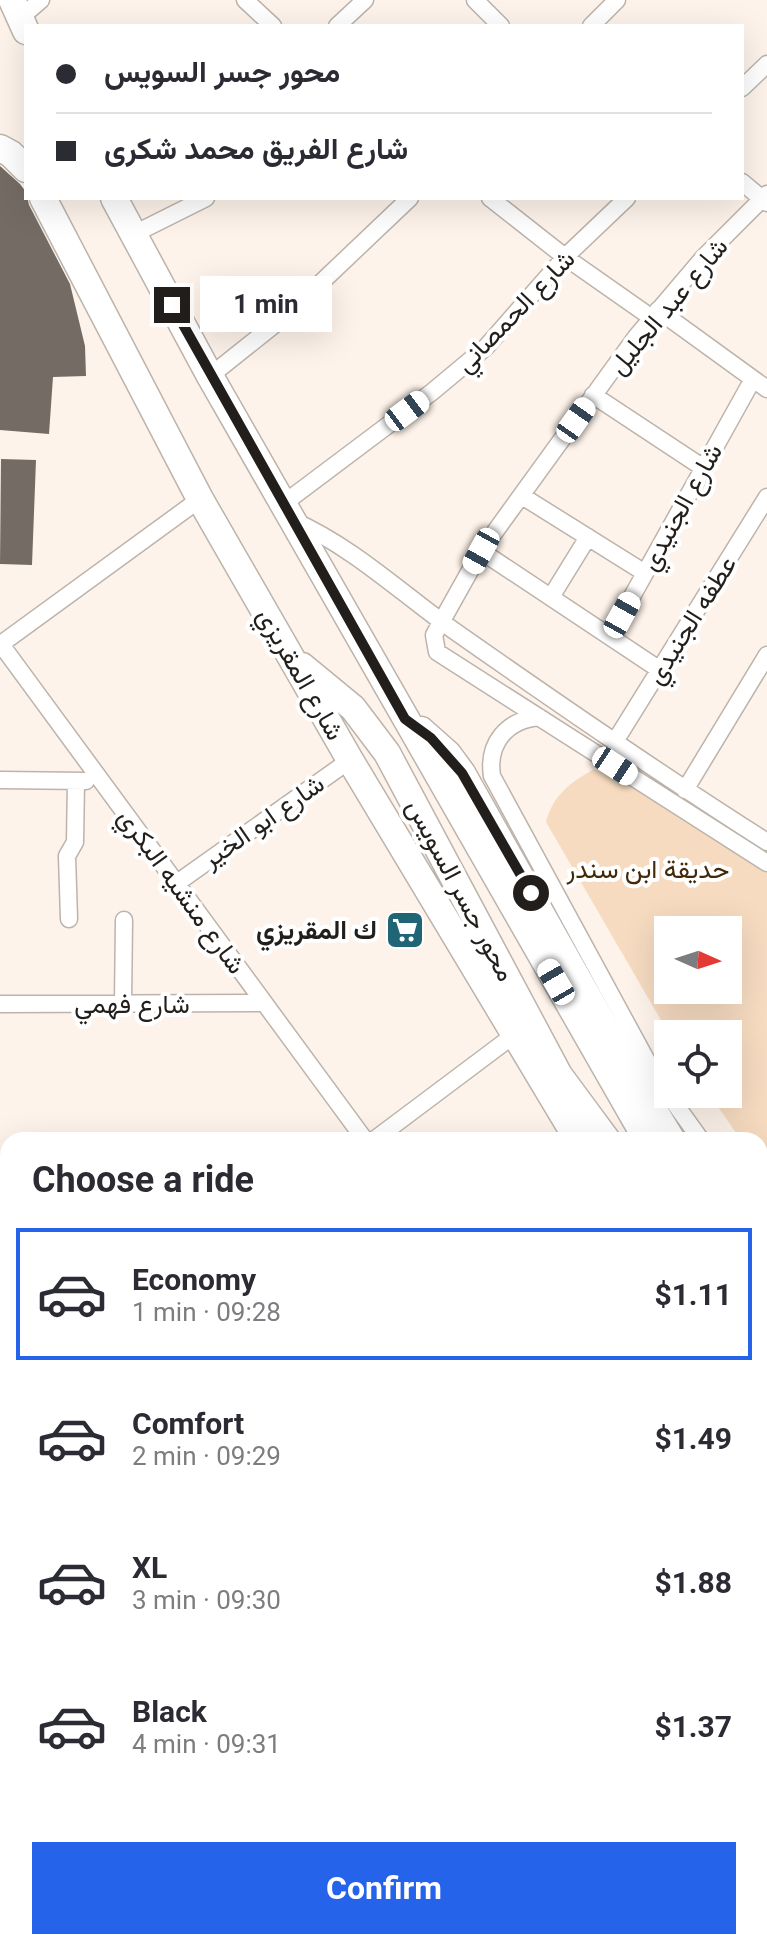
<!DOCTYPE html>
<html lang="en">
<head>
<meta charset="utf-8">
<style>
	body { margin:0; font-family:Roboto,Vazirmatn,sans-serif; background:#f2f2f3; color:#2b2b33; height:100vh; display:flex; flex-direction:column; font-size:30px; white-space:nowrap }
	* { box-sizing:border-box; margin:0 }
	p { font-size:26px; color:#7c7c81 }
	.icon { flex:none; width:44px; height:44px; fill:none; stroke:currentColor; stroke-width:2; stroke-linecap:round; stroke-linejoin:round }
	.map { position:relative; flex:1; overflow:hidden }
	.details { position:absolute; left:0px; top:1132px; width:768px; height:818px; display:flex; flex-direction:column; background:#fff; border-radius:24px 24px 0 0; box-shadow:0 8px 32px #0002 }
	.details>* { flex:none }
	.banner { position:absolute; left:24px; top:24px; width:720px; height:176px; border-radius:0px; box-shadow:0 8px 32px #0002; display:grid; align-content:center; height:176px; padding:0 32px; background:#fff }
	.needle { width:52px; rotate:93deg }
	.fabs { position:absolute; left:654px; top:916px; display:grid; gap:16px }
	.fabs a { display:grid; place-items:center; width:88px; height:88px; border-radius:0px; background:#fff; box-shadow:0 8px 32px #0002; font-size:40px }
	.end { position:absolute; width:36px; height:36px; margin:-18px; border:10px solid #221e1b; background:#fff; box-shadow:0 0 0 4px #fff }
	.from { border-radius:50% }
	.bubble { position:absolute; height:56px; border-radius:0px; background:#fff; box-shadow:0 8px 32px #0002; font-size:26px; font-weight:700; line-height:56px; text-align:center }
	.car { position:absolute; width:24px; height:48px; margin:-24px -12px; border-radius:10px; box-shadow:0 0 6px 2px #0007; background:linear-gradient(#fff 24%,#345 0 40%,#fff 0 76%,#345 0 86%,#fff 0) }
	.banner b { display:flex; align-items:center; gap:28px; height:76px; font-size:30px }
	.banner b+b { border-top:2px solid #e1e1e2 }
	.banner i { width:20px; height:20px; background:#2b2b33 }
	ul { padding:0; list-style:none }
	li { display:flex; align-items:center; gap:24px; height:132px; margin:0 16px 12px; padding:0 16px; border:4px solid transparent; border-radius:0px }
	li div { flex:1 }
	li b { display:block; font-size:30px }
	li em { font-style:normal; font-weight:700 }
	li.current { border-color:#2563eb }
	li>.icon { width:72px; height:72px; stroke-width:1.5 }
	h2 { padding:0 32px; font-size:36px; line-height:96px }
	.primary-button { display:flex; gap:16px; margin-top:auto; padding:16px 32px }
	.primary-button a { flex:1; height:92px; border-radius:0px; background:#2563eb; color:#fff; font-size:32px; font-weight:700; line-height:92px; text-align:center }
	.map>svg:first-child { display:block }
	.green { fill:#f6dbc0; fill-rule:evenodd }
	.building { fill:#746c64 }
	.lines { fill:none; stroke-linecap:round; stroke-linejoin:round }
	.street-casing { stroke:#bcb3ab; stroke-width:19 }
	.primary-casing { stroke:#bcb3ab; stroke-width:29 }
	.street { stroke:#fff; stroke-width:16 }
	.primary { stroke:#fff; stroke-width:26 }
	.route { stroke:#221e1b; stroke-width:10 }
	.labels { text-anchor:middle; stroke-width:8; stroke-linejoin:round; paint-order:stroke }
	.street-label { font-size:26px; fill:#221e1b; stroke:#fff }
	.park-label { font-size:26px; fill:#432909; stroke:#fff }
	.poi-label { font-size:26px; font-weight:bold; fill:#221e1b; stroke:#fff; text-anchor:end }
</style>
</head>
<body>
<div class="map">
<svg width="767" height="1949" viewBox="0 0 767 1949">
	<rect width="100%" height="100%" fill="#fdf3ea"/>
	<!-- green -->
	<path class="green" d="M594 769 649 796 767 868V1174L760 1165V1140H741L709 1094H728V1034H669L546 822C553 795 571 782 594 769ZM668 930H728V990H668Z"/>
	<!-- building -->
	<path class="building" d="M0 166 20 184 26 192 29 205 70 284 85 346 86 376 53 377 49 434 0 430Z
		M1 459 36 460 32 565 0 564Z"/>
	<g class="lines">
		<defs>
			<path id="street" d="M245 0 273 26
				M475 0 501 26
				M19 19 41 0
				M337 26 365 0
				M591 26 617 0
				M742 88 767 64
				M742 182 767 203
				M767 194 703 258 636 337 481 551 434 635 437 652 767 863
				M490 198 565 257 652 318
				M134 234 206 198
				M658 310 767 389
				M210 376 289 313 410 198
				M593 395 702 467
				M522 496 645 573
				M283 504 432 392 486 347 565 257 627 198
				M292 520C353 547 400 592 453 630 557 703 660 774 767 842
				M481 551 660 670
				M551 597 588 537
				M610 636 753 379
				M0 643 365 1140
				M1 644 200 499
				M539 717C507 720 487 743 492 776L653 1072 668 1093
				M614 743 767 497
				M0 780 86 781
				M685 790 767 655
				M177 883 350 760
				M69 919 67 856 75 842 76 781
				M0 1004 264 1003
				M123 1004 124 920
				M668 1094 701 1140
				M374 1140 514 1035
				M0 1168H8
				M760 1216 767 1225
				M760 1324 767 1332
				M0 1396H8
				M0 1538H8
				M760 1584H767
				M0 1605H8
				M0 1700H8
				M760 1910H767
				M209 1942V1949
				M473 1942 481 1949
				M732 1942V1949
				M409 1949 415 1942
				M516 1949 521 1942"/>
			<path id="primary" d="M12 0 26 31
				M0 148 11 154 26 169
				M43 198 200 499 350 760 578 1140
				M114 198 210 376 647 1140
				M302 666 353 708 387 753 559 1075 607 1140
				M421 730 448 754 462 773 627 1066 672 1140
				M760 1253 767 1261
				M760 1289 767 1297
				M760 1363 767 1379
				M760 1486 767 1502"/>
		</defs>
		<!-- street casing -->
		<use href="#street" class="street-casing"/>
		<!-- primary casing -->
		<use href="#primary" class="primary-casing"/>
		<!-- street -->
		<use href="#street" class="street"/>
		<!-- primary -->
		<use href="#primary" class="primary"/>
	</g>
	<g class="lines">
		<!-- route -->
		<path class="route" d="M172 305 405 719 431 738 462 773 531 893"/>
	</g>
	<!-- icons -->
	<defs>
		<symbol id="supermarket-square" viewBox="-11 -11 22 22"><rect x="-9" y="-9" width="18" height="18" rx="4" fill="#1f6575" stroke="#fff"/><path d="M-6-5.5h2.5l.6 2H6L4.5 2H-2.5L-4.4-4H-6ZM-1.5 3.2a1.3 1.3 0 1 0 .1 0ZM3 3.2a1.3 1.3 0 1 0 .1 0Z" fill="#fff"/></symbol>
	</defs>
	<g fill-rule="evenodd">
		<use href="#supermarket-square" x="383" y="908" width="44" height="44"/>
	</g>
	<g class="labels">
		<!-- street labels -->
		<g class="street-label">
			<text transform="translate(668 306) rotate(-50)" y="9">شارع عبد الجليل</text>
			<text transform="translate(515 311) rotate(-46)" y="9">شارع الحمصاني</text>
			<text transform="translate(681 507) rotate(-61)" y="9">شارع الجنيدي</text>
			<text transform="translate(691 620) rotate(-58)" y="9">عطفه الجنيدي</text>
			<text transform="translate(301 674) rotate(60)" y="9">شارع المقريزي</text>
			<text transform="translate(263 821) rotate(-35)" y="9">شارع ابو الخير</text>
			<text transform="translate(461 890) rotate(62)" y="9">محور جسر السويس</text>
			<text transform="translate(182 891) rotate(54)" y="9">شارع منشيه البكري</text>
			<text x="132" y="1013">شارع فهمي</text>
		</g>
		<!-- park labels -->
		<g class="park-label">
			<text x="648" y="878">حديقة ابن سندر</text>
		</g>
		<!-- poi labels -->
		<g class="poi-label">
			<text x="377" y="939">ك المقريزي</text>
		</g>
	</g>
</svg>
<div class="fabs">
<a><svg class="needle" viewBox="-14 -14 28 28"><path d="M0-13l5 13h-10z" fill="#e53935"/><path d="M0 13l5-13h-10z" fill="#7c7c81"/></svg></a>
<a><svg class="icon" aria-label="locate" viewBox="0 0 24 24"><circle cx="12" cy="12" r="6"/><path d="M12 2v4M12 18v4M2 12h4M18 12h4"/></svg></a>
</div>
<i class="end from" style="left:531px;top:893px"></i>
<i class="end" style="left:172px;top:305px"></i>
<div class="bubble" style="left:200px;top:276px;width:132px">1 min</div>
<i class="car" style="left:407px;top:411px;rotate:53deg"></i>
<i class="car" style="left:576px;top:420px;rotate:35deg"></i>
<i class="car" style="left:481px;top:551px;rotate:209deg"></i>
<i class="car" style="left:622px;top:615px;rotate:29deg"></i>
<i class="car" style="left:615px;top:766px;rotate:123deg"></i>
<i class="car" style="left:556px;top:982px;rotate:330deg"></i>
<div class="banner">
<b><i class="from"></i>محور جسر السويس</b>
<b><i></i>شارع الفريق محمد شكرى</b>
</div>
<section class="details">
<h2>Choose a ride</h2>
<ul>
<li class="current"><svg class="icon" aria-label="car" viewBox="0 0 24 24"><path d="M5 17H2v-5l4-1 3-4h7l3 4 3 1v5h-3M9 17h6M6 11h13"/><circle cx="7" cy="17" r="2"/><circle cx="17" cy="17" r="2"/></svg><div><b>Economy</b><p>1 min · 09:28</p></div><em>$1.11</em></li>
<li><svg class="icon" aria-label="car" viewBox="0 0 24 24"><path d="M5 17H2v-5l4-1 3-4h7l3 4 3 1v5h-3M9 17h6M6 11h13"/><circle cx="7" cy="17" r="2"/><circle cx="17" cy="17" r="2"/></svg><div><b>Comfort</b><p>2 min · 09:29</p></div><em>$1.49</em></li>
<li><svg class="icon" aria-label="car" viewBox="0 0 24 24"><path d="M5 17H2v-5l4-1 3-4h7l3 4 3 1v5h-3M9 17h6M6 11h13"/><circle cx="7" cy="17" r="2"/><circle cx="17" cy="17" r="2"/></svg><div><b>XL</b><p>3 min · 09:30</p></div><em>$1.88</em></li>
<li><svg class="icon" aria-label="car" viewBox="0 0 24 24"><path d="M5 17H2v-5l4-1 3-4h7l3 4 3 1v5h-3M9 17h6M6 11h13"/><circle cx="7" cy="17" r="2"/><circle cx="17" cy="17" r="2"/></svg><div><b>Black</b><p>4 min · 09:31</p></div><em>$1.37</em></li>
</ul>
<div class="primary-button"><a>Confirm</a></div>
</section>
</div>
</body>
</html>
